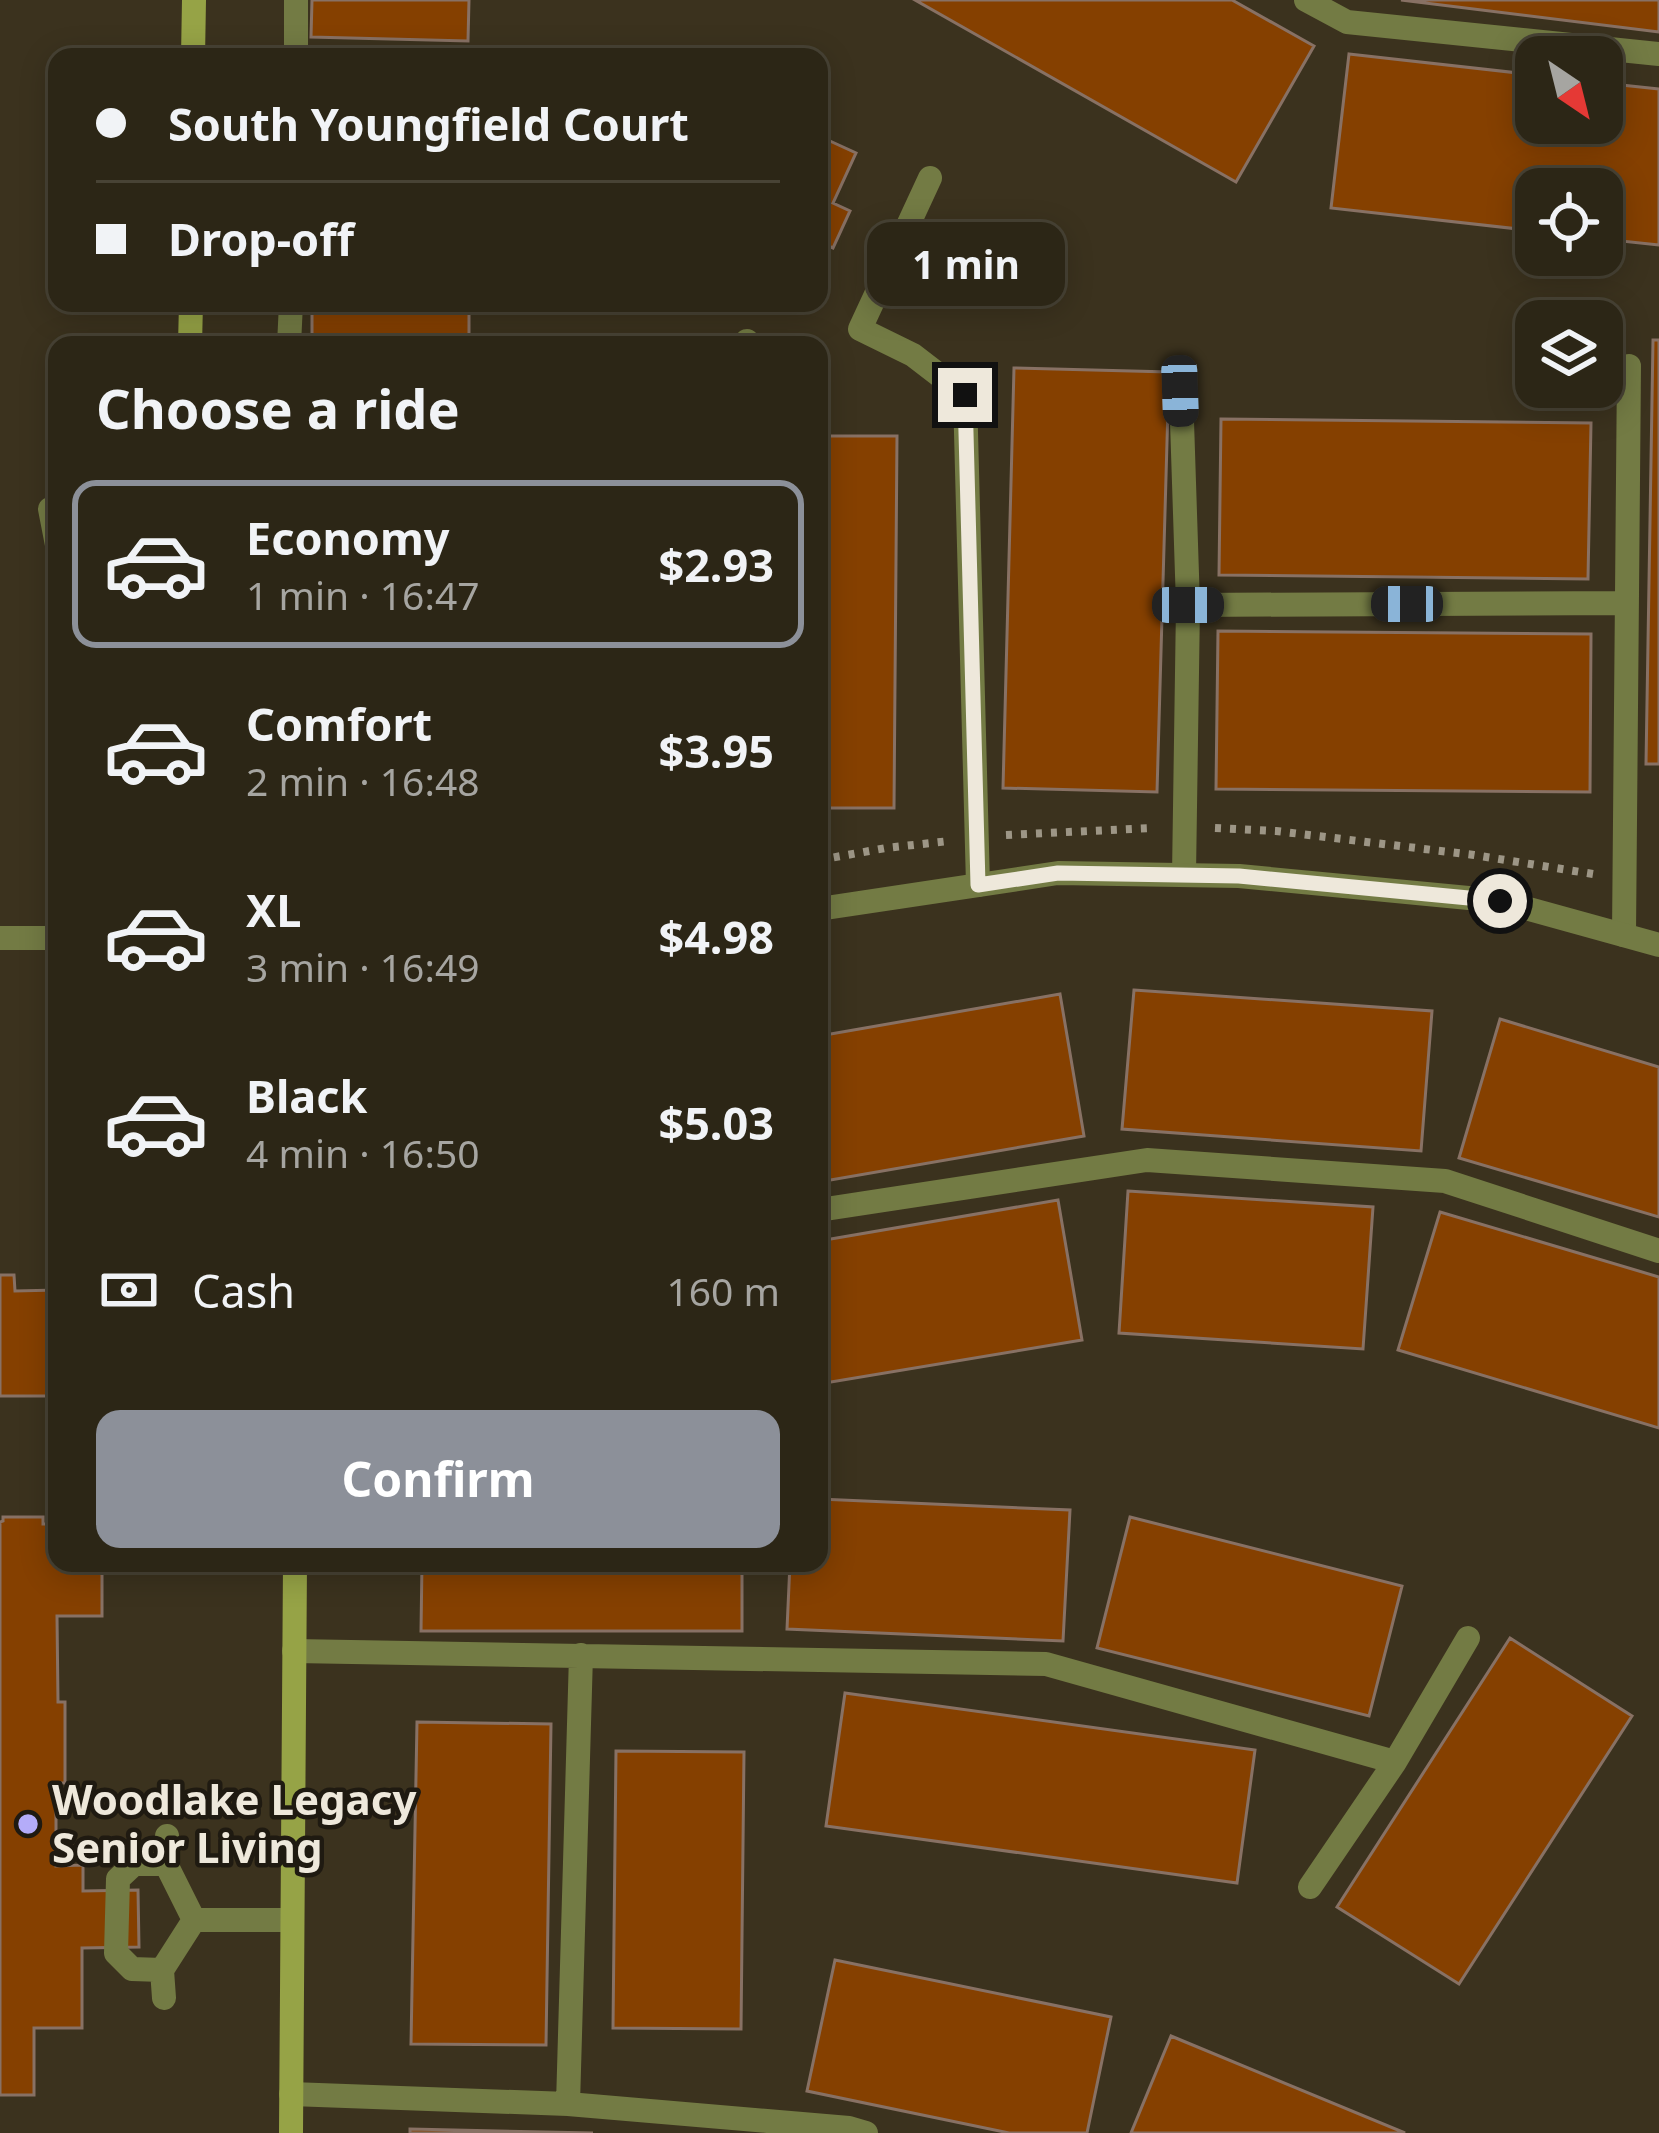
<!DOCTYPE html>
<html lang="en">
<head>
<meta charset="utf-8">
<style>
	body { margin:0; font-family:"Noto Sans",sans-serif; background:#383223; color:#f1f3f6; height:100vh; display:flex; flex-direction:column; font-size:45px; white-space:nowrap }
	* { box-sizing:border-box; margin:0 }
	p { font-size:39px; color:#a6a5a1 }
	.icon { flex:none; width:66px; height:66px; fill:none; stroke:currentColor; stroke-width:2; stroke-linecap:round; stroke-linejoin:round }
	.map { position:relative; flex:1; overflow:hidden }
	.drawer { position:absolute; left:48px; top:336px; width:780px; height:1236px; display:flex; flex-direction:column; background:#2c2616; border-radius:24px; box-shadow:0 6px 30px #0003,0 0 0 3px #484335 }
	.drawer>* { flex:none }
	.guide { position:absolute; left:48px; top:48px; width:780px; height:264px; border-radius:24px; box-shadow:0 6px 30px #0003,0 0 0 3px #484335; display:grid; align-content:center; height:264px; padding:0 48px; background:#2c2616 }
	.needle { width:78px; rotate:145deg }
	.controls { position:absolute; left:1515px; top:36px; display:grid; gap:24px }
	.controls a { display:grid; place-items:center; width:108px; height:108px; border-radius:24px; background:#2c2616; box-shadow:0 6px 30px #0003,0 0 0 3px #484335; font-size:60px }
	.end { position:absolute; width:54px; height:54px; margin:-27px; border:15px solid #eee8db; background:#111; box-shadow:0 0 0 6px #111 }
	.from { border-radius:50% }
	.bubble { position:absolute; height:84px; border-radius:24px; background:#2c2616; box-shadow:0 6px 30px #0003,0 0 0 3px #484335; font-size:39px; font-weight:700; line-height:84px; text-align:center }
	.car { position:absolute; width:36px; height:72px; margin:-36px -18px; border-radius:15px; box-shadow:0 0 9px 3px #0007; background:linear-gradient(#222 24%,#8ab4d8 0 40%,#222 0 76%,#8ab4d8 0 86%,#222 0) }
	.guide b { display:flex; align-items:center; gap:42px; height:114px; font-size:45px }
	.guide b+b { border-top:3px solid #484335 }
	.guide i { width:30px; height:30px; background:#f1f3f6 }
	ul { padding:0; list-style:none }
	li { display:flex; align-items:center; gap:36px; height:168px; margin:0 24px 18px; padding:0 24px; border:6px solid transparent; border-radius:24px }
	li div { flex:1 }
	li b { display:block; font-size:45px }
	li em { font-style:normal; font-weight:700 }
	li.current { border-color:#8c9099 }
	li>.icon { width:108px; height:108px; stroke-width:1.5 }
	h2 { padding:0 48px; font-size:54px; line-height:144px }
	.pay { display:flex; align-items:center; gap:30px; height:132px; padding:0 48px; font-size:45px }
	.pay p { margin-inline-start:auto }
	.action { display:flex; gap:24px; margin-top:auto; padding:24px 48px }
	.action a { flex:1; height:138px; border-radius:24px; background:#8c9099; color:#fff; font-size:48px; font-weight:700; line-height:138px; text-align:center }
	.map>svg:first-child { display:block }
	.building { fill:#854000; stroke:#887164; stroke-width:3 }
	.lines { fill:none; stroke-linecap:round; stroke-linejoin:round }
	.path { stroke:#9d9686; stroke-width:8; stroke-dasharray:6 9; stroke-linecap:butt }
	.lane { stroke:#737b44; stroke-width:24 }
	.street { stroke:#737b44; stroke-width:24 }
	.secondary { stroke:#96a346; stroke-width:24 }
	.route { stroke:#eee8db; stroke-width:15 }
	.poi-dot { fill:#b4acf9; stroke:#1f1a11; stroke-width:4.5 }
	.labels { text-anchor:middle; stroke-width:9; stroke-linejoin:round; paint-order:stroke }
	.poi-label { font-size:42px; font-weight:bold; fill:#eee8db; stroke:#1f1a11; text-anchor:start }
</style>
</head>
<body>
<div class="map">
<svg width="1659" height="2133" viewBox="0 0 1659 2133">
	<rect width="100%" height="100%" fill="#3b321e"/>
	<!-- building -->
	<path class="building" d="M312 0H469L468 41 311 37Z
		M915 0H1232L1314 46 1236 182Z
		M1401 0H1659V32Z
		M1349 54 1536 75V123H1602V83L1659 89V245L1602 239V189H1536V231L1331 208Z
		M819 136 856 153 833 203 850 211 833 248 819 242Z
		M312 303H469V345H312Z
		M1653 340H1659V764H1646Z
		M1014 368 1169 372 1157 792 1003 788Z
		M1221 419 1591 423 1588 579 1219 575Z
		M819 436H897L894 808H819Z
		M1218 631 1591 634 1590 792 1216 789Z
		M1134 990 1432 1011 1421 1151 1122 1129Z
		M1060 994 1084 1136 819 1182V1036Z
		M1500 1019 1659 1067V1217L1459 1158Z
		M1128 1191 1373 1207 1363 1349 1119 1333Z
		M1058 1200 1082 1340 819 1384V1241Z
		M1440 1212 1659 1277V1428L1398 1350Z
		M0 1275H14L15 1291 57 1290V1396H0Z
		M819 1499 1070 1510 1063 1641 787 1629 790 1563H819Z
		M3 1517H43V1524H57V1563H102V1616H57L58 1702H65V1783H56V1866L83 1865V1891L138 1890 139 1947 82 1948V2028H34V2095H0V1522L3 1521Z
		M1130 1517 1402 1586 1369 1716 1097 1648Z
		M422 1563H742V1631H421Z
		M1510 1638 1632 1716 1459 1984 1337 1907Z
		M845 1693 1255 1750 1237 1883 826 1826Z
		M417 1722 551 1724 546 2045 411 2044Z
		M616 1751 744 1752 741 2029 613 2028Z
		M835 1960 1111 2017 1087 2133H1009L807 2091Z
		M1171 2036 1405 2133H1131Z
		M410 2129 593 2133H410Z"/>
	<g class="lines">
		<!-- path -->
		<path class="path" d="M1215 828 1276 831 1474 855 1593 874
			M1006 835 1152 828
			M819 860 886 848 949 841"/>
		<!-- lane -->
		<path class="lane" d="M1306 0 1347 22 1659 54
			M296 57V0
			M930 178 860 329 913 355 965 395 978 885
			M289 345 291 303
			M745 345 747 341
			M1181 391 1188 605
			M50 509 57 545
			M1184 875 1188 605 1626 603
			M1624 935 1629 366
			M819 1210 1147 1160 1445 1181 1659 1251
			M294 1651 1046 1664 1395 1762
			M167 1836 166 1864 194 1920
			M1310 1887 1395 1762 1468 1638
			M162 1970 132 1969 116 1953 118 1879 134 1864H166
			M164 1998 162 1970 194 1920H292
			M291 2094 568 2104 849 2128 866 2133
			M568 2104 581 1655"/>
		<!-- street -->
		<path class="street" d="M819 909 1058 873 1239 876 1500 901 1659 945
			M0 938H57"/>
		<!-- secondary -->
		<path class="secondary" d="M193 57 194 0
			M190 345 191 303
			M291 2133 295 1563"/>
	</g>
	<g class="lines">
		<!-- route -->
		<path class="route" d="M965 395 978 885 1058 873 1239 876 1500 901"/>
	</g>
	<!-- markers -->
	<circle class="poi-dot" cx="28" cy="1824" r="12"/>
	<g class="labels">
		<!-- poi labels -->
		<g class="poi-label">
			<text x="52" y="1815">Woodlake Legacy<tspan x="52" dy="48">Senior Living</tspan></text>
		</g>
	</g>
</svg>
<div class="controls">
<a><svg class="needle" viewBox="-14 -14 28 28"><path d="M0-13l5 13h-10z" fill="#e53935"/><path d="M0 13l5-13h-10z" fill="#a6a5a1"/></svg></a>
<a><svg class="icon" aria-label="locate" viewBox="0 0 24 24"><circle cx="12" cy="12" r="6"/><path d="M12 2v4M12 18v4M2 12h4M18 12h4"/></svg></a>
<a><svg class="icon" aria-label="layers" viewBox="0 0 24 24"><path d="M12 4l9 5-9 5-9-5zM3 14l9 5 9-5"/></svg></a>
</div>
<i class="end from" style="left:1500px;top:901px"></i>
<i class="end" style="left:965px;top:395px"></i>
<div class="bubble" style="left:867px;top:222px;width:198px">1 min</div>
<i class="car" style="left:1180px;top:391px;rotate:178deg"></i>
<i class="car" style="left:1407px;top:604px;rotate:270deg"></i>
<i class="car" style="left:1188px;top:605px;rotate:90deg"></i>
<div class="guide">
<b><i class="from"></i>South Youngfield Court</b>
<b><i></i>Drop-off</b>
</div>
<section class="drawer">
<h2>Choose a ride</h2>
<ul>
<li class="current"><svg class="icon" aria-label="car" viewBox="0 0 24 24"><path d="M5 17H2v-5l4-1 3-4h7l3 4 3 1v5h-3M9 17h6M6 11h13"/><circle cx="7" cy="17" r="2"/><circle cx="17" cy="17" r="2"/></svg><div><b>Economy</b><p>1 min · 16:47</p></div><em>$2.93</em></li>
<li><svg class="icon" aria-label="car" viewBox="0 0 24 24"><path d="M5 17H2v-5l4-1 3-4h7l3 4 3 1v5h-3M9 17h6M6 11h13"/><circle cx="7" cy="17" r="2"/><circle cx="17" cy="17" r="2"/></svg><div><b>Comfort</b><p>2 min · 16:48</p></div><em>$3.95</em></li>
<li><svg class="icon" aria-label="car" viewBox="0 0 24 24"><path d="M5 17H2v-5l4-1 3-4h7l3 4 3 1v5h-3M9 17h6M6 11h13"/><circle cx="7" cy="17" r="2"/><circle cx="17" cy="17" r="2"/></svg><div><b>XL</b><p>3 min · 16:49</p></div><em>$4.98</em></li>
<li><svg class="icon" aria-label="car" viewBox="0 0 24 24"><path d="M5 17H2v-5l4-1 3-4h7l3 4 3 1v5h-3M9 17h6M6 11h13"/><circle cx="7" cy="17" r="2"/><circle cx="17" cy="17" r="2"/></svg><div><b>Black</b><p>4 min · 16:50</p></div><em>$5.03</em></li>
</ul>
<div class="pay"><svg class="icon" aria-label="cash" viewBox="0 0 24 24"><path d="M3 7h18v10H3z"/><circle cx="12" cy="12" r="2"/></svg>Cash<p>160 m</p></div>
<div class="action"><a>Confirm</a></div>
</section>
</div>
</body>
</html>
